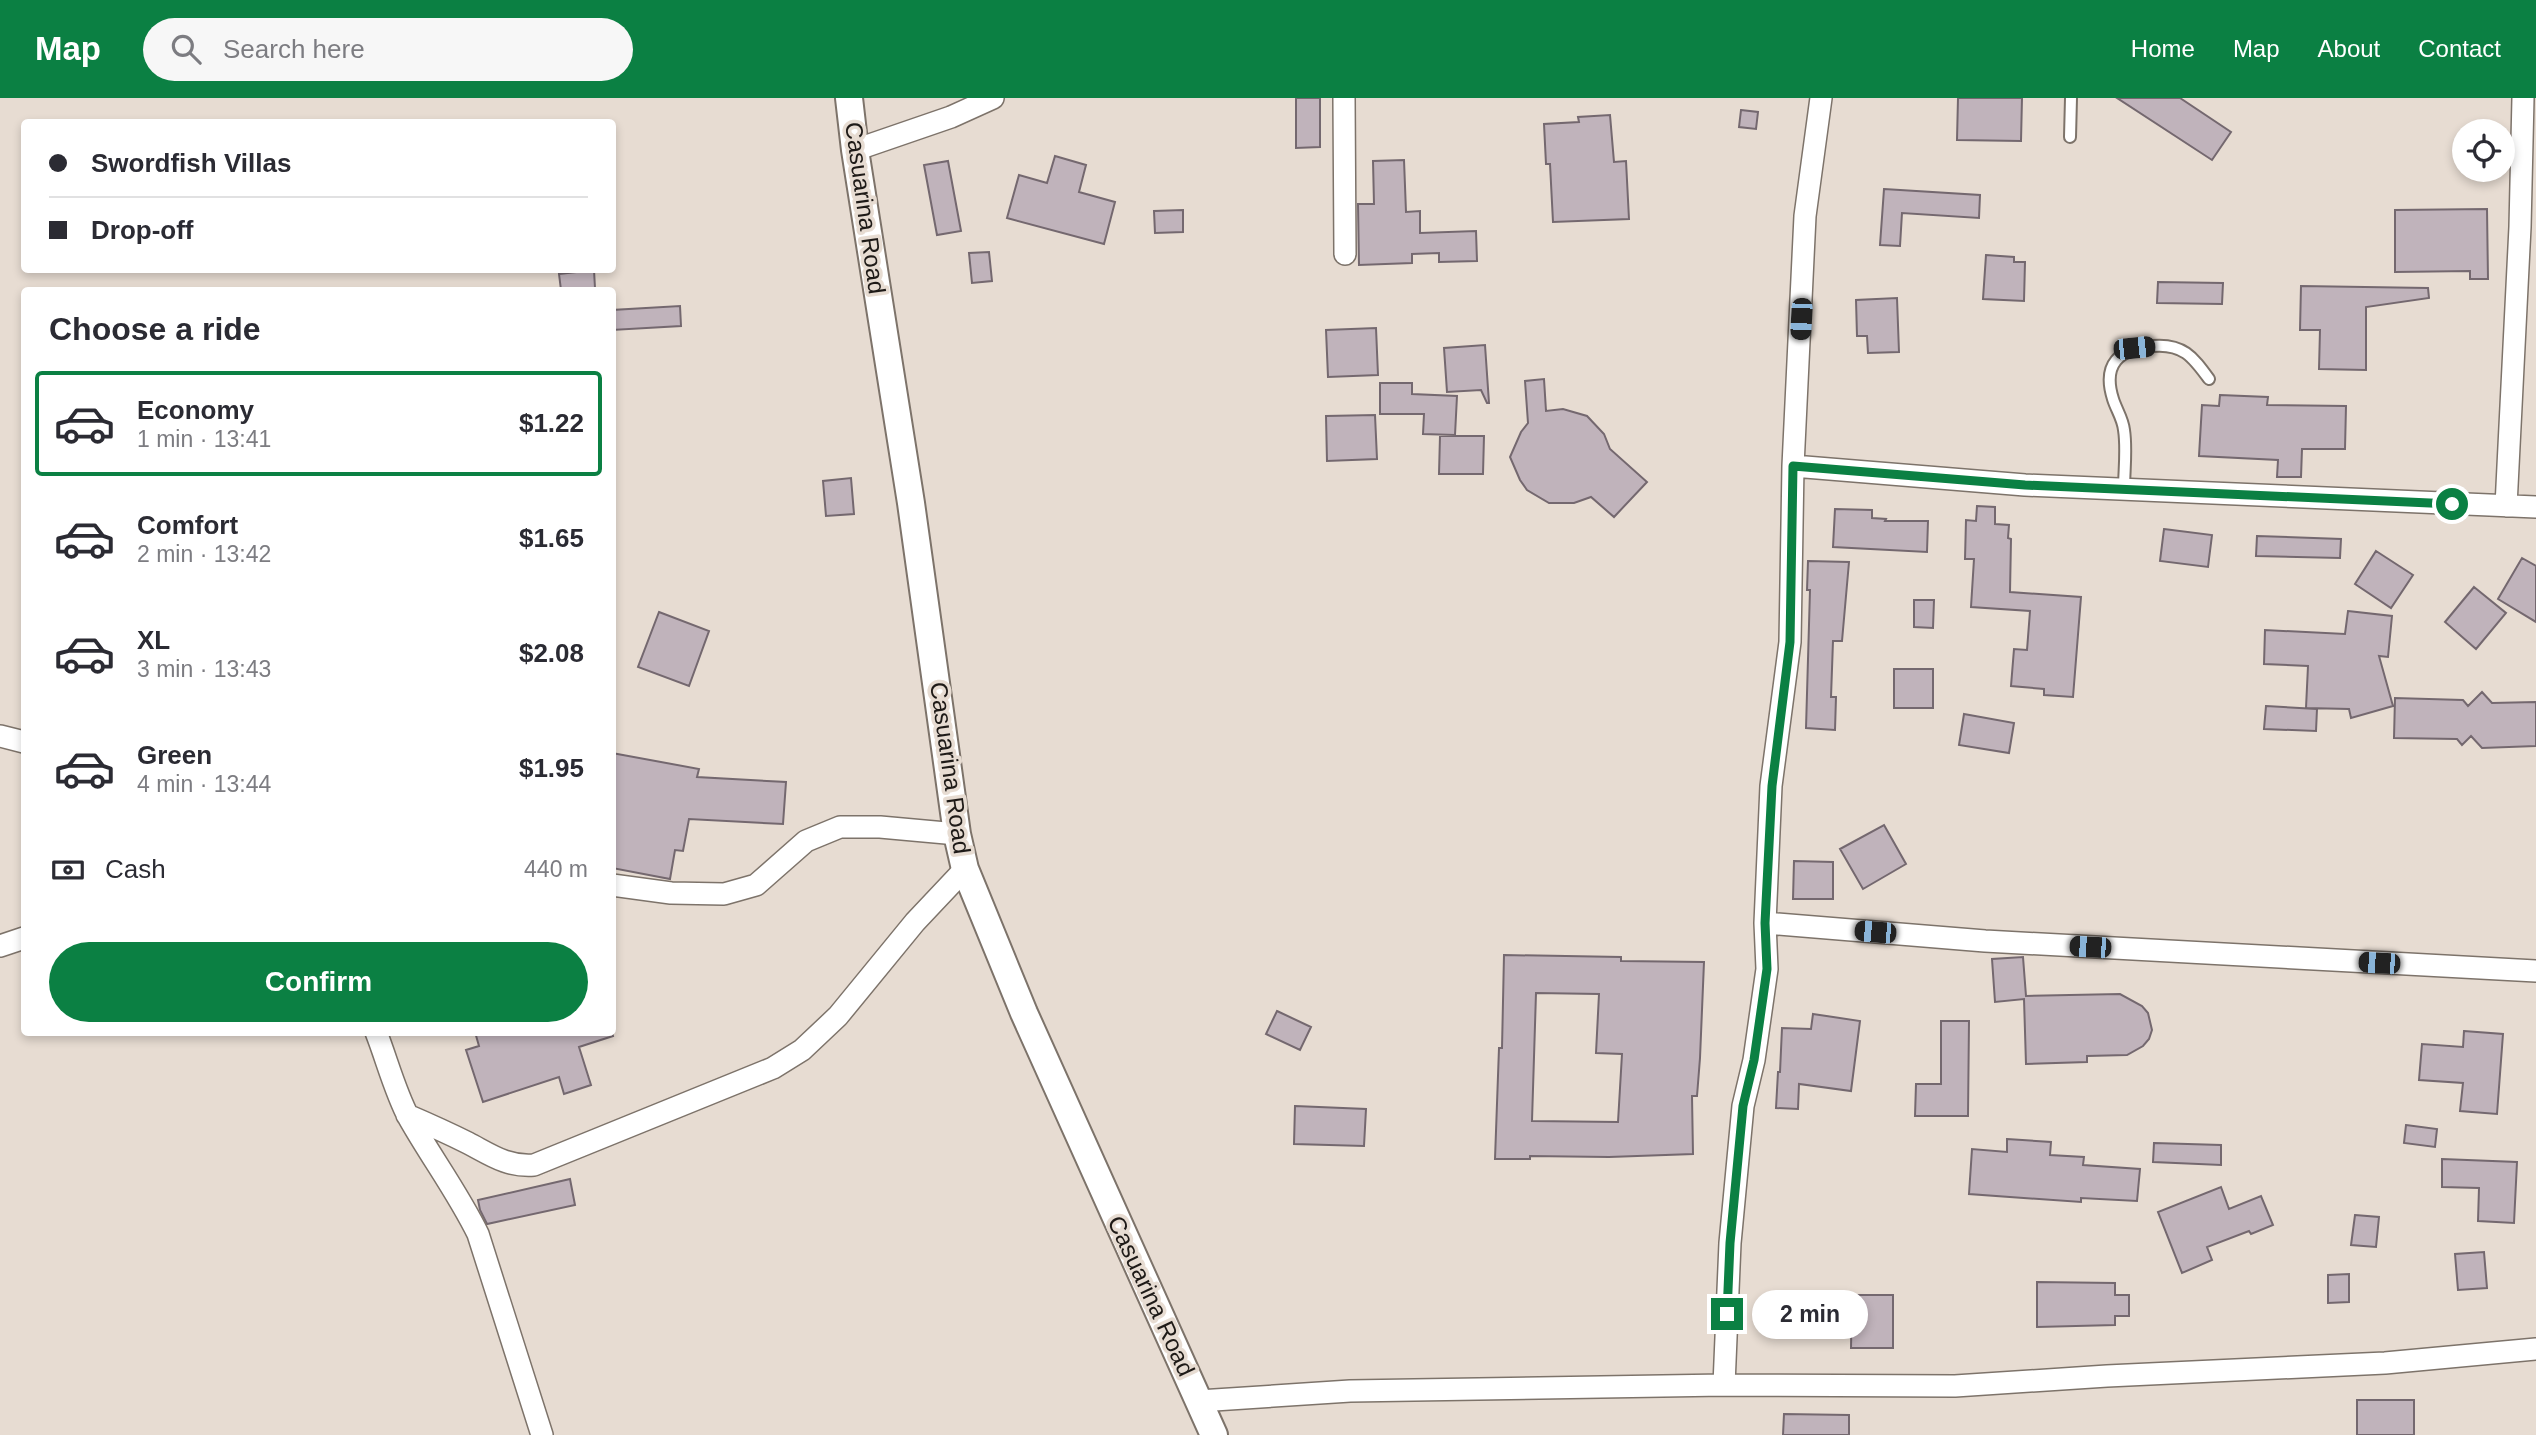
<!DOCTYPE html>
<html lang="en">
<head>
<meta charset="utf-8">
<style>
	body { margin:0; font-family:Arial,sans-serif; background:#f7f7f7; color:#2b2b33; height:100vh; display:flex; flex-direction:column; font-size:26px; white-space:nowrap }
	* { box-sizing:border-box; margin:0 }
	p { font-size:23px; color:#7c7c81 }
	.icon { flex:none; width:38px; height:38px; fill:none; stroke:currentColor; stroke-width:2; stroke-linecap:round; stroke-linejoin:round }
	.map { position:relative; flex:1; overflow:hidden }
	.details { position:absolute; left:21px; top:189px; width:595px; height:749px; display:flex; flex-direction:column; background:#fff; border-radius:7px; box-shadow:0 4px 10px #0003 }
	.details>* { flex:none }
	.hud { position:absolute; left:21px; top:21px; width:595px; height:154px; border-radius:7px; box-shadow:0 4px 10px #0003; display:grid; align-content:center; height:154px; padding:0 28px; background:#fff }
	.fabs { position:absolute; left:2452px; top:21px; display:grid; gap:14px }
	.fabs a { display:grid; place-items:center; width:63px; height:63px; border-radius:50%; background:#fff; box-shadow:0 4px 10px #0003; font-size:35px }
	.end { position:absolute; width:32px; height:32px; margin:-16px; border:9px solid #0b8043; background:#fff; box-shadow:0 0 0 4px #fff }
	.from { border-radius:50% }
	.bubble { position:absolute; height:49px; border-radius:24px; background:#fff; box-shadow:0 4px 10px #0003; font-size:23px; font-weight:800; line-height:49px; text-align:center }
	.car { position:absolute; width:21px; height:42px; margin:-21px -10px; border-radius:9px; box-shadow:0 0 5px 2px #0007; background:linear-gradient(#222 24%,#8ab4d8 0 40%,#222 0 76%,#8ab4d8 0 86%,#222 0) }
	.hud b { display:flex; align-items:center; gap:24px; height:66px; font-size:26px }
	.hud b+b { border-top:2px solid #e1e1e2 }
	.hud i { width:18px; height:18px; background:#2b2b33 }
	ul { padding:0; list-style:none }
	li { display:flex; align-items:center; gap:21px; height:105px; margin:0 14px 10px; padding:0 14px; border:4px solid transparent; border-radius:7px }
	li div { flex:1 }
	li b { display:block; font-size:26px }
	li em { font-style:normal; font-weight:800 }
	li.on { border-color:#0b8043 }
	li>.icon { width:63px; height:63px; stroke-width:1.5 }
	h2 { padding:0 28px; font-size:32px; line-height:84px }
	.pay { display:flex; align-items:center; gap:18px; height:77px; padding:0 28px; font-size:26px }
	.pay p { margin-inline-start:auto }
	.action { display:flex; gap:14px; margin-top:auto; padding:14px 28px }
	.action a { flex:1; height:80px; border-radius:42px; background:#0b8043; color:#fff; font-size:28px; font-weight:800; line-height:80px; text-align:center }
	header { display:flex; align-items:center; gap:42px; box-sizing:border-box; height:98px; padding:0 35px; background:#0b8043; color:#fff }
	header strong { font-size:33px }
	nav { display:flex; gap:38px; margin-inline-start:auto; font-size:24px }
	.search { width:490px; height:63px; background:#f7f7f7; display:flex; align-items:center; gap:18px; box-sizing:border-box; padding:0 24px; border-radius:38px; color:#7c7c81; font-size:26px }
	.map>svg:first-child { display:block }
	.building { fill:#c0b3bb; stroke:#74686f; stroke-width:2; fill-rule:evenodd }
	.lines { fill:none; stroke-linecap:round; stroke-linejoin:round }
	.service-casing { stroke:#7d736a; stroke-width:14 }
	.minor-casing { stroke:#7d736a; stroke-width:24 }
	.tertiary-casing { stroke:#7d736a; stroke-width:30 }
	.service { stroke:#fff; stroke-width:10 }
	.minor { stroke:#fff; stroke-width:21 }
	.tertiary { stroke:#fff; stroke-width:26 }
	.route { stroke:#0b8043; stroke-width:9 }
	.labels { text-anchor:middle; stroke-width:7; stroke-linejoin:round; paint-order:stroke }
	.street-label { font-size:24px; fill:#1e1a17; stroke:#e7dcd2 }
</style>
</head>
<body>
<header>
<strong>Map</strong>
<div class="search"><svg class="icon" aria-label="search" viewBox="0 0 24 24"><circle cx="10" cy="10" r="6"/><path d="M15 15l6 6"/></svg>Search here</div>
<nav><a>Home</a><a>Map</a><a>About</a><a>Contact</a></nav>
</header>
<div class="map">
<svg width="2536" height="1337" viewBox="0 0 2536 1337">
	<rect width="100%" height="100%" fill="#e7dcd2"/>
	<!-- building -->
	<path class="building" d="M1296 0H1320V49L1296 50Z
		M1958 0H2022L2021 43 1957 42Z
		M2117 0H2180L2231 34 2212 62Z
		M1741 12 1758 14 1756 31 1739 29Z
		M1610 17 1614 64 1626 63 1629 121 1553 124 1550 66H1546L1544 26 1579 24 1578 19Z
		M1055 58 1086 67 1079 94 1115 104 1104 146 1007 120 1019 77 1047 85Z
		M1404 62 1406 114 1420 113V135L1476 133 1477 163 1439 164V155L1412 156V165L1359 167 1358 106H1374L1373 63Z
		M948 63 961 133 937 137 924 67Z
		M1884 91 1980 97 1979 120 1902 115 1900 148 1880 147Z
		M2487 111 2488 181H2470V173L2395 174V112Z
		M1183 112V134L1155 135 1154 113Z
		M989 154 992 183 972 185 969 155Z
		M1986 157 2014 159V164H2025L2024 203 1983 201Z
		M594 172 595 190 561 192 559 176Z
		M2158 184 2223 185 2222 206 2157 205Z
		M2301 188 2428 190 2429 200 2366 209V272L2319 271 2320 232H2300Z
		M1897 200 1899 254 1868 255 1867 238H1857L1856 202Z
		M680 208 681 228 612 232V212Z
		M1376 230 1378 277 1328 279 1326 232Z
		M1485 247 1489 305H1487L1481 292 1447 294 1444 250Z
		M1544 281 1546 313 1563 311 1587 318 1604 336 1610 351 1647 384 1614 419 1591 399 1574 405H1549L1527 392 1520 382 1510 359 1521 334 1528 325 1525 283Z
		M1380 285H1412V296L1457 298 1455 337 1423 336 1424 316H1380Z
		M2220 297 2268 299 2267 307 2346 308 2345 351H2302L2301 379H2277L2278 362 2199 358 2202 307 2219 308Z
		M1375 317 1377 361 1327 363 1326 318Z
		M1440 338H1484L1483 376H1439Z
		M851 380 854 416 826 418 823 383Z
		M1977 408 1995 409V426L2009 427 2008 440 2011 441 2010 494 2081 499 2073 599 2044 597V591L2011 588 2014 551 2027 552 2030 513 1971 509 1974 461H1965L1966 422 1976 423Z
		M1835 411 1872 412V420L1886 421 1885 423H1928L1927 454 1833 449Z
		M2164 431 2212 437 2208 469 2160 463Z
		M2257 438 2341 441 2340 460 2256 458Z
		M2376 453 2413 477 2391 510 2355 486Z
		M2522 460 2536 468V524L2498 501Z
		M1808 463 1849 464 1842 543H1833L1831 599H1836L1835 632 1806 630 1810 492H1807Z
		M2474 489 2506 515 2476 551 2445 524Z
		M1914 502H1934L1933 530 1914 529Z
		M2348 513 2392 518 2388 559 2379 558 2393 608 2351 620 2349 611 2306 610 2308 568 2264 566 2265 532 2345 536Z
		M659 514 709 533 689 588 638 569Z
		M1894 571H1933V610H1894Z
		M2482 594 2492 605 2536 604V648L2482 650 2471 638 2462 647 2457 641 2394 640 2395 600 2463 602 2468 608Z
		M2266 608 2317 611 2316 633 2264 631Z
		M1964 616 2014 625 2009 655 1959 647Z
		M612 655 699 671 697 679 786 684 783 726 689 721 683 753 675 752 670 781 612 770Z
		M1884 727 1906 766 1863 791 1840 751Z
		M1794 763 1833 764V801H1793Z
		M1504 857 1621 859V863L1704 864 1700 960 1697 998H1692L1693 1056 1609 1059 1530 1058V1061H1495L1499 950H1502ZM1536 895 1599 896 1596 955 1622 956 1618 1024 1532 1023Z
		M2023 859 2026 898 2120 896 2142 908 2148 915 2152 932 2149 941 2143 948 2127 957 2087 958V964L2026 966 2024 901 1995 904 1992 861Z
		M1277 913 1311 929 1300 952 1266 936Z
		M1813 916 1860 923 1851 993 1799 986 1798 1011 1776 1010 1778 974H1780L1782 930 1811 931Z
		M1941 923H1969L1968 1018H1915L1916 986H1941Z
		M2464 933 2503 936 2497 1016 2460 1013 2463 985 2419 982 2422 946 2463 949Z
		M475 934H612L613 938 579 949 591 987 564 996 559 979 483 1004 466 952 479 948Z
		M1295 1008 1366 1011 1364 1048 1294 1046Z
		M2406 1027 2437 1031 2435 1049 2404 1045Z
		M2007 1041 2051 1044 2050 1057 2084 1059 2083 1067 2140 1071 2137 1103 2081 1100V1104L1969 1096 1972 1051 2007 1054Z
		M2154 1045 2221 1047V1067L2153 1064Z
		M2442 1061 2517 1064 2514 1125 2478 1123 2479 1090 2442 1089Z
		M570 1081 575 1107 487 1126 480 1112 478 1102Z
		M2221 1089 2229 1111 2261 1098 2273 1127 2251 1136 2249 1133 2207 1149 2212 1162 2182 1175 2158 1114Z
		M2355 1117 2379 1119 2376 1149 2351 1147Z
		M2484 1154 2487 1190 2458 1192 2455 1156Z
		M2349 1176V1204L2328 1205V1177Z
		M2037 1184 2115 1185V1197H2129V1218H2115V1227L2037 1229Z
		M1852 1197H1893V1250H1851Z
		M2357 1302H2414V1337H2357Z
		M1784 1316 1849 1317V1337H1783Z"/>
	<g class="lines">
		<defs>
			<path id="service" d="M2070 39 2071 0
				M2124 392C2124 373 2127 351 2124 332 2123 321 2116 311 2113 301 2102 266 2119 251 2152 248 2183 245 2193 259 2209 281"/>
			<path id="minor" d="M1344 0 1345 156
				M1821 0 1805 118 1793 368 1790 544 1771 688 1765 825 1767 871 1754 962 1743 1008 1730 1145 1724 1287 1955 1288 2107 1278 2385 1265 2536 1251
				M855 52 951 19 993 0
				M1793 368 2025 387 2536 409
				M2506 408 2520 129 2523 0
				M0 638 24 644
				M612 787 671 795 724 796 756 787 806 743 840 729H880L957 736
				M1765 825 1985 843 2536 873
				M0 848 24 840
				M376 934C387 962 395 994 409 1020 431 1059 458 1095 478 1136L542 1337
				M407 1017C428 1026 448 1035 468 1045 491 1057 507 1069 534 1067L773 970 802 952 838 918 915 824 965 771
				M1199 1303 1350 1293 1724 1287"/>
			<path id="tertiary" d="M849 0 855 52 911 405 957 736 965 771 1024 915 1214 1337"/>
		</defs>
		<!-- service casing -->
		<use href="#service" class="service-casing"/>
		<!-- minor casing -->
		<use href="#minor" class="minor-casing"/>
		<!-- tertiary casing -->
		<use href="#tertiary" class="tertiary-casing"/>
		<!-- service -->
		<use href="#service" class="service"/>
		<!-- minor -->
		<use href="#minor" class="minor"/>
		<!-- tertiary -->
		<use href="#tertiary" class="tertiary"/>
	</g>
	<g class="lines">
		<!-- route -->
		<path class="route" d="M1727 1216 1730 1145 1743 1008 1754 962 1767 871 1765 825 1772 688 1790 544 1793 368 2025 387 2452 406"/>
	</g>
	<g class="labels">
		<!-- street labels -->
		<g class="street-label">
			<text transform="translate(865 110) rotate(82)" y="8">Casuarina Road</text>
			<text transform="translate(950 670) rotate(82)" y="8">Casuarina Road</text>
			<text transform="translate(1151 1198) rotate(65)" y="8">Casuarina Road</text>
		</g>
	</g>
</svg>
<div class="fabs">
<a><svg class="icon" aria-label="locate" viewBox="0 0 24 24"><circle cx="12" cy="12" r="6"/><path d="M12 2v4M12 18v4M2 12h4M18 12h4"/></svg></a>
</div>
<i class="end from" style="left:2452px;top:406px"></i>
<i class="end" style="left:1727px;top:1216px"></i>
<div class="bubble" style="left:1752px;top:1192px;width:116px">2 min</div>
<i class="car" style="left:1801px;top:221px;rotate:183deg"></i>
<i class="car" style="left:2134px;top:250px;rotate:84deg"></i>
<i class="car" style="left:1875px;top:834px;rotate:275deg"></i>
<i class="car" style="left:2090px;top:849px;rotate:273deg"></i>
<i class="car" style="left:2379px;top:865px;rotate:273deg"></i>
<div class="hud">
<b><i class="from"></i>Swordfish Villas</b>
<b><i></i>Drop-off</b>
</div>
<section class="details">
<h2>Choose a ride</h2>
<ul>
<li class="on"><svg class="icon" aria-label="car" viewBox="0 0 24 24"><path d="M5 17H2v-5l4-1 3-4h7l3 4 3 1v5h-3M9 17h6M6 11h13"/><circle cx="7" cy="17" r="2"/><circle cx="17" cy="17" r="2"/></svg><div><b>Economy</b><p>1 min · 13:41</p></div><em>$1.22</em></li>
<li><svg class="icon" aria-label="car" viewBox="0 0 24 24"><path d="M5 17H2v-5l4-1 3-4h7l3 4 3 1v5h-3M9 17h6M6 11h13"/><circle cx="7" cy="17" r="2"/><circle cx="17" cy="17" r="2"/></svg><div><b>Comfort</b><p>2 min · 13:42</p></div><em>$1.65</em></li>
<li><svg class="icon" aria-label="car" viewBox="0 0 24 24"><path d="M5 17H2v-5l4-1 3-4h7l3 4 3 1v5h-3M9 17h6M6 11h13"/><circle cx="7" cy="17" r="2"/><circle cx="17" cy="17" r="2"/></svg><div><b>XL</b><p>3 min · 13:43</p></div><em>$2.08</em></li>
<li><svg class="icon" aria-label="car" viewBox="0 0 24 24"><path d="M5 17H2v-5l4-1 3-4h7l3 4 3 1v5h-3M9 17h6M6 11h13"/><circle cx="7" cy="17" r="2"/><circle cx="17" cy="17" r="2"/></svg><div><b>Green</b><p>4 min · 13:44</p></div><em>$1.95</em></li>
</ul>
<div class="pay"><svg class="icon" aria-label="cash" viewBox="0 0 24 24"><path d="M3 7h18v10H3z"/><circle cx="12" cy="12" r="2"/></svg>Cash<p>440 m</p></div>
<div class="action"><a>Confirm</a></div>
</section>
</div>
</body>
</html>
